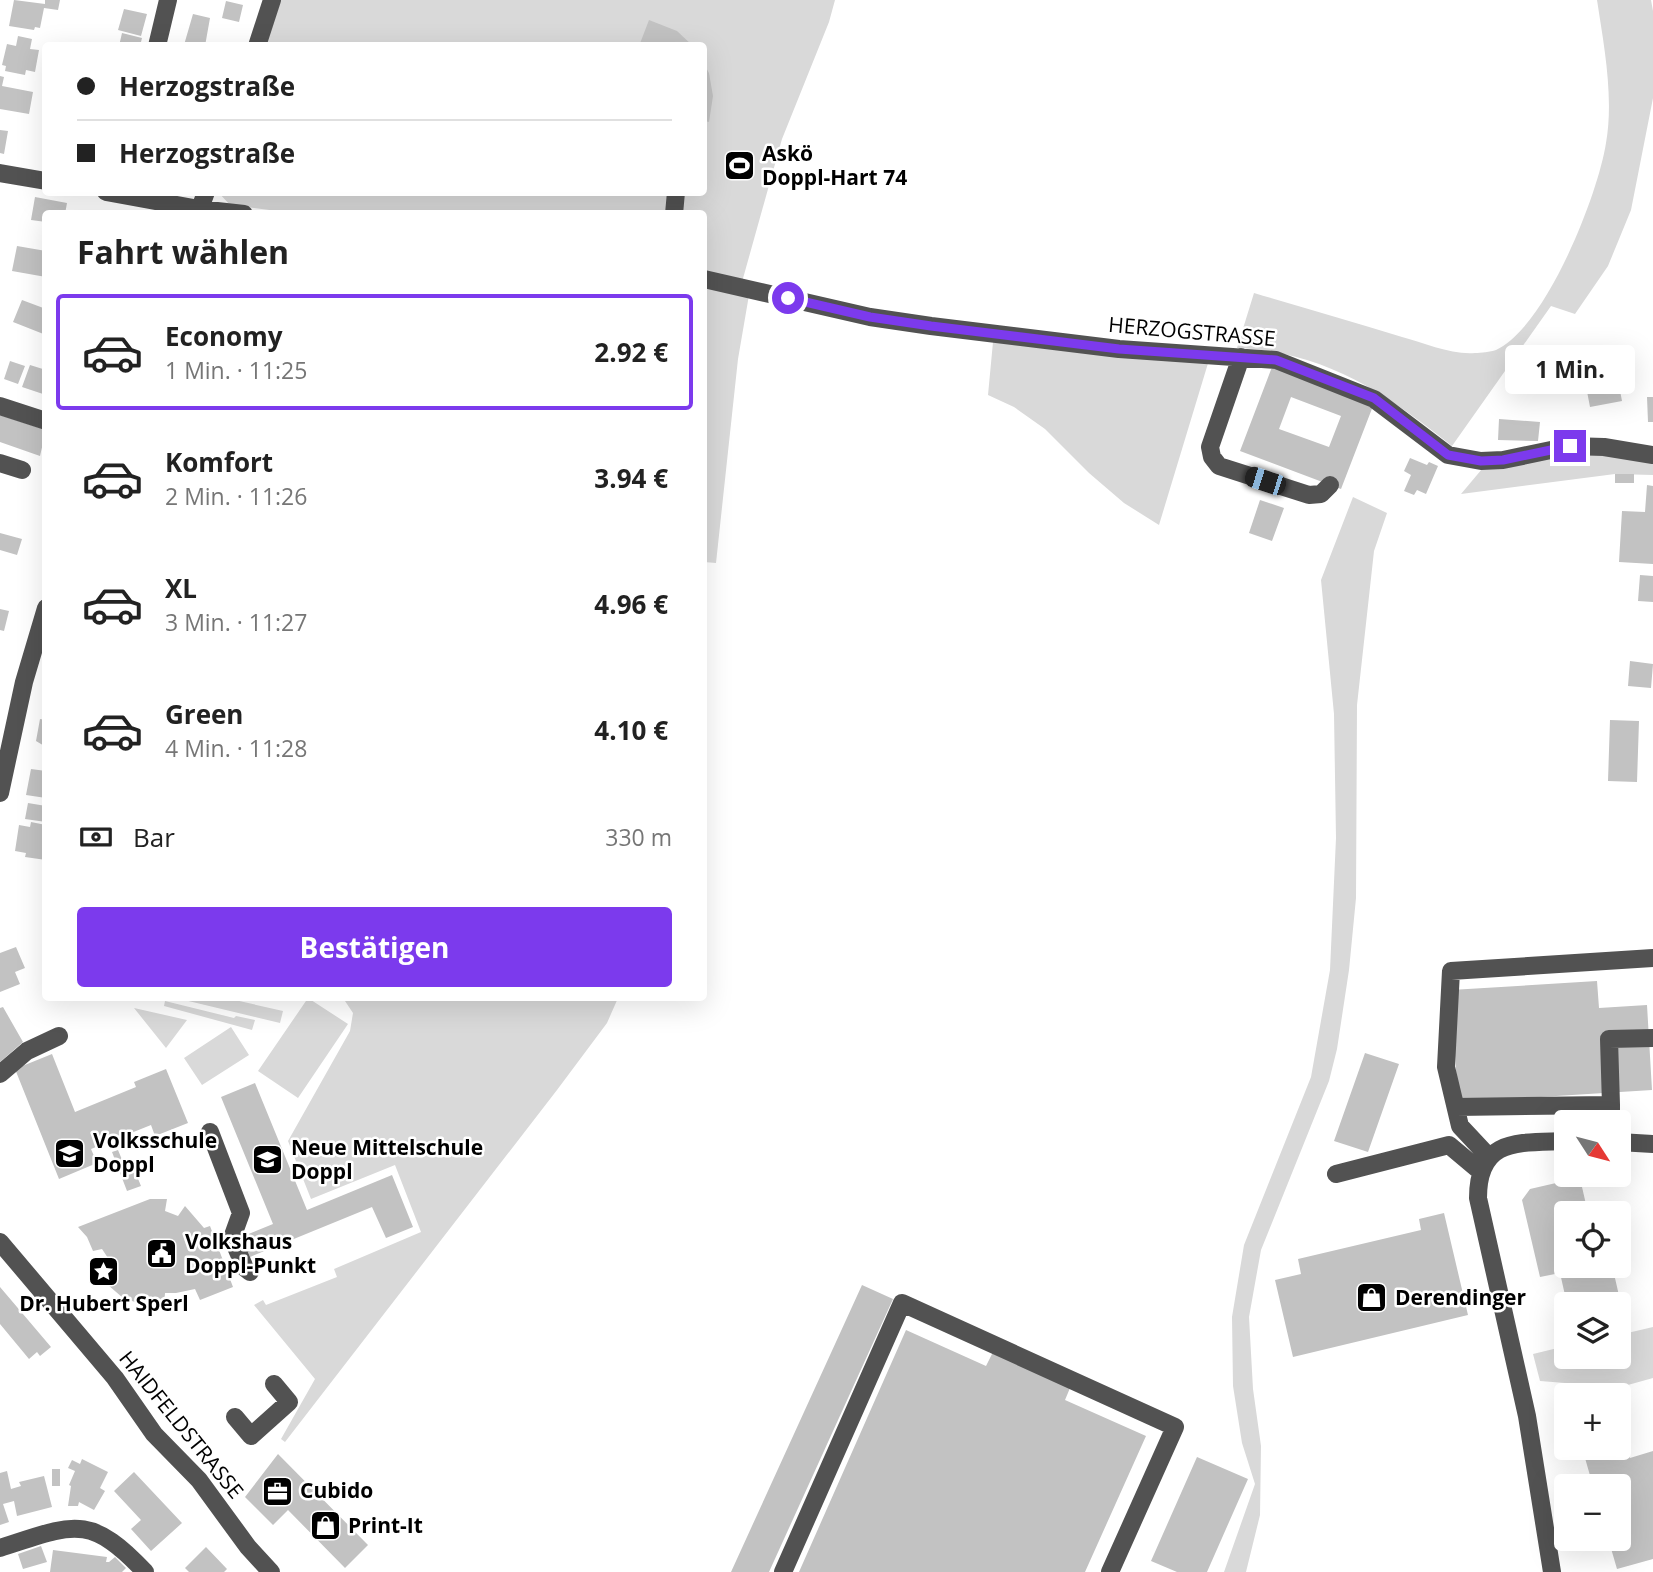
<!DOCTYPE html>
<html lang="de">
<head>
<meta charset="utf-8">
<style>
	body { margin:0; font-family:"Open Sans",sans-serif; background:#f2f2f2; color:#222; height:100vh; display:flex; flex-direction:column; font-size:26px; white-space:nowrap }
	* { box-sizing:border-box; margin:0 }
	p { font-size:23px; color:#767676 }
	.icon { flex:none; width:38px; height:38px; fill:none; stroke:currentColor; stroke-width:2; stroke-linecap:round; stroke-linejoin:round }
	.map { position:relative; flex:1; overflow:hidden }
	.side { position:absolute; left:42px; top:210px; width:665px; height:791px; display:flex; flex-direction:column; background:#fff; border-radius:7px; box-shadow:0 7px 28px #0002 }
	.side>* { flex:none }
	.guide { position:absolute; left:42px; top:42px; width:665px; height:154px; border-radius:7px; box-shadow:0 7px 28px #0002; display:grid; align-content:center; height:154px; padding:0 35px; background:#fff }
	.needle { width:46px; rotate:126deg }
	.fabs { position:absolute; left:1554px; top:1110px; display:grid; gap:14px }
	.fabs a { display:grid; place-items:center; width:77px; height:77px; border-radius:7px; background:#fff; box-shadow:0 7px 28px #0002; font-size:35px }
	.end { position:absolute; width:32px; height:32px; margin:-16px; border:9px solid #7c3aed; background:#fff; box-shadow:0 0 0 4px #fff }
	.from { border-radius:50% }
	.bubble { position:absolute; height:49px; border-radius:7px; background:#fff; box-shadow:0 7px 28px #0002; font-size:23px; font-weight:700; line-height:49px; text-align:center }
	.car { position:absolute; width:21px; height:42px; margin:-21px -10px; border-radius:9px; box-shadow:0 0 5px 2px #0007; background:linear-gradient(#222 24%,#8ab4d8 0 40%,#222 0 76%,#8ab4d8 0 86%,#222 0) }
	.guide b { display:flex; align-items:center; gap:24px; height:66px; font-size:26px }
	.guide b+b { border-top:2px solid #e0e0e0 }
	.guide i { width:18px; height:18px; background:#222 }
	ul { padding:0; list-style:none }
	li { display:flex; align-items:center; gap:21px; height:116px; margin:0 14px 10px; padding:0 21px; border:4px solid transparent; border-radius:7px }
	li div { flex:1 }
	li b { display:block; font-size:26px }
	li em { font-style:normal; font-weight:700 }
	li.active { border-color:#7c3aed }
	li>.icon { width:63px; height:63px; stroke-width:1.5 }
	h2 { padding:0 35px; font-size:32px; line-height:84px }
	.pay { display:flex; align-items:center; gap:18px; height:77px; padding:0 35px; font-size:26px }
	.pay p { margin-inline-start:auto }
	.primary-button { display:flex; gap:14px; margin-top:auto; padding:14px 35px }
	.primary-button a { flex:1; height:80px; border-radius:7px; background:#7c3aed; color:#fff; font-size:28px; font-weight:700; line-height:80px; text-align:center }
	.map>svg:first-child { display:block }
	.green { fill:#d9d9d9 }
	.building { fill:#c2c2c2; fill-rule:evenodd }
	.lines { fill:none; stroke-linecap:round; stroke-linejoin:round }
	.minor { stroke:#525252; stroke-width:18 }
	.route { stroke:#7c3aed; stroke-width:9 }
	.labels { text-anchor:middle; stroke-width:5; stroke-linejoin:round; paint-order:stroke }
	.poi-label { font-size:21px; font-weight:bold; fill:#000; stroke:#fff; text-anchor:start }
	.street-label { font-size:21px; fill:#000; stroke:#fff }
</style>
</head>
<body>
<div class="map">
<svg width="1653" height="1572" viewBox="0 0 1653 1572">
	<rect width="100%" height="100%" fill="#fff"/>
	<!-- green -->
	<path class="green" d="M281 0H835L829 22 782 139 742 282 704 271V214H300L230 205 219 193 704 192V46L266 45Z
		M1597 0H1651L1653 11V98L1631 210 1608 266 1575 314 1551 306 1452 446C1386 393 1323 351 1237 348L1254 293C1304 308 1353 322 1402 337 1424 343 1452 355 1475 353 1481 353 1490 352 1496 350 1546 327 1598 195 1606 143 1614 97 1604 46 1597 0Z
		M704 285 749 295 738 359 716 563 704 562Z
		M993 342 1209 360 1159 525 1124 503 1089 473 1045 429 1014 407 988 395Z
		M1585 452 1653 462V475L1615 474 1461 494 1482 469C1518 469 1550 455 1585 452Z
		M1353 497 1387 513 1374 551 1357 705 1356 898 1349 970 1337 1049 1329 1081 1261 1250 1249 1317 1253 1389 1261 1446 1260 1515 1246 1572H1224L1255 1484 1242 1443 1233 1386 1232 1317 1244 1245 1311 1077 1330 970 1336 838 1334 714 1321 580Z
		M176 998H226L283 1011 280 1023Z
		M308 998 348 1024 298 1098 258 1071Z
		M338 998H618L607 1023 557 1090 285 1442 281 1439 315 1379 254 1305 263 1300 266 1305 337 1277 334 1269 421 1232 395 1165 311 1199 288 1141 350 1031 353 1013 345 1001Z
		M165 1001 234 1018 236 1016 255 1020 252 1030 164 1006Z
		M134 1008 187 1020 166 1048Z
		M231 1027 249 1055 202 1085 184 1058Z
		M1653 1327V1378L1592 1395H1585L1565 1383 1540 1381 1533 1354 1566 1346V1356H1619V1335Z"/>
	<!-- building -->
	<path class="building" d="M14 0 45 4V0H60L58 10 44 8 40 28 35 27 34 30 9 26Z
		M226 1 243 5 239 22 222 18Z
		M124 9 147 14 141 36 118 30Z
		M193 14 210 18 205 46 184 45Z
		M649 20 677 31 693 46H639Z
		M122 33 142 38 140 46H119Z
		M18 36 32 39 30 49 39 50 35 72 26 70 25 75 5 71 6 66 2 65 7 44 16 46Z
		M704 64 709 73 713 96 709 122 704 121Z
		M0 76 4 77 2 86 33 92 29 114 0 109Z
		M0 130 8 131 4 154 0 153Z
		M35 197 67 203 65 214H46V222L31 220Z
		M17 246 46 251V277L12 271Z
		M22 300 46 309V335L13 322Z
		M10 361 25 366 18 384 4 379Z
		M30 365 46 370V395L22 387Z
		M1272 367 1373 406 1341 489 1240 451ZM1291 397 1341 416 1329 447 1279 429Z
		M1617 375 1622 401 1590 407 1585 381Z
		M1647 397H1653V422H1648Z
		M0 415 46 430 40 456 0 442Z
		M1499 419 1540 422 1538 441 1498 440Z
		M1410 458 1427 465 1429 462 1438 466 1426 494 1417 490 1414 495 1404 491 1411 475 1404 471Z
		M1615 474H1634V483H1615Z
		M1647 485 1653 486V564L1619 562 1622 511 1645 512Z
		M1260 500 1284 508 1272 541 1249 533Z
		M0 533 22 539 17 555 0 550Z
		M1640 575 1653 576V602L1638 601Z
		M0 609 9 611 4 631 0 630Z
		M1630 661 1653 664 1651 688 1628 686Z
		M40 719 46 720V747L36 741Z
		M1610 720 1639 721 1637 782 1608 781Z
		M31 769 46 771V798L26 795Z
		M28 803 46 806V822L25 819Z
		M31 822 46 825V860L25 857 26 853 15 851 19 825 30 827Z
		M16 947 25 968 15 972 20 984 0 992V953Z
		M1597 981 1599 1008 1647 1005 1652 1090 1458 1102 1451 990Z
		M3 1007 23 1042 0 1062V1008Z
		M1365 1053 1399 1064 1368 1152 1334 1141Z
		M52 1054 75 1112 136 1087 134 1082 166 1069 188 1123 155 1136 151 1125 91 1149 97 1163 59 1179 15 1069Z
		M255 1083 307 1210 392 1175 413 1227 386 1238 372 1207 250 1257 241 1237 273 1224 221 1097Z
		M118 1150 125 1167 132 1164 141 1186 127 1191 112 1152Z
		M1569 1180 1582 1187 1588 1213H1566V1265H1612L1623 1313 1619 1314V1304H1567L1560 1273 1540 1277 1522 1200 1530 1189Z
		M150 1199H167L165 1211 178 1216 185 1206 204 1228 210 1226 233 1287 200 1300 195 1289 176 1293H165L164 1308H153L123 1298 108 1285 118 1273 102 1249 93 1251 87 1237 78 1227Z
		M1444 1213 1468 1315 1293 1357 1275 1280 1301 1274 1298 1259 1421 1230 1419 1219Z
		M862 1285 893 1299 769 1572H731Z
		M0 1287 51 1347 40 1356 37 1352 29 1359 0 1324Z
		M906 1330 986 1366 993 1352 1070 1388 1065 1400 1146 1436 1085 1572H799Z
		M1626 1446 1630 1458 1653 1451V1559L1617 1569 1608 1538H1619V1486H1593L1585 1458Z
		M278 1454 368 1545 345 1568 288 1510 273 1525 245 1497Z
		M1197 1457 1248 1479 1207 1572H1177L1151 1561Z
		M82 1459 108 1472 100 1488 105 1491 94 1510 79 1502 78 1506H68L71 1486 69 1485 75 1471 68 1468 72 1460 80 1464Z
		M52 1469H60V1486H52Z
		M7 1471 11 1489 21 1486 19 1482 44 1476 52 1507 17 1516 14 1501 3 1504 9 1522 0 1525V1473Z
		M134 1472 182 1523 151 1551 131 1529 141 1520 114 1491Z
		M41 1546 47 1562 23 1569 18 1554Z
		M206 1547 227 1569 224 1572H189L185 1568Z
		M53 1550 107 1557 106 1562H109L115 1557 126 1568 122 1572H50Z"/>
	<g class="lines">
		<!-- minor -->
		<path class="minor" d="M157 46 168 0
			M257 46 272 0
			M0 173 46 181
			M106 192 199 209 244 214
			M198 214 206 192
			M674 214 676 192
			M704 279 870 317 931 326 1119 349 1276 360 1374 399 1448 455 1481 461 1503 460 1570 446 1604 447 1653 455
			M1241 357 1210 447 1212 457 1219 466 1309 495 1321 494 1330 485
			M0 406 46 421
			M0 463 22 470
			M0 793 24 682 46 608
			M0 1074 27 1051 59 1036
			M1611 1105 1609 1039 1653 1038
			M1456 1107 1611 1105V1122
			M210 1132 241 1213 232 1238 245 1268 250 1272
			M1619 1142 1653 1144
			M1489 1157 1460 1126 1446 1067 1451 971 1653 958
			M1336 1174 1449 1145 1480 1171
			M0 1242 115 1378 154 1434 199 1480 248 1547 271 1572
			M235 1417 251 1436 289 1402 274 1384
			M0 1548C72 1525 89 1512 145 1572
			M783 1572 902 1303 1175 1427 1110 1572
			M1552 1572 1527 1416 1478 1198C1478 1137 1519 1143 1566 1141"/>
	</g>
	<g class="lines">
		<!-- route -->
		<path class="route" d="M788 298 870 317 931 326 1119 349 1276 360 1374 398 1448 455 1481 461 1503 460 1570 446"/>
	</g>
	<!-- icons -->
	<defs>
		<symbol id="stadium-square" viewBox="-11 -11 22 22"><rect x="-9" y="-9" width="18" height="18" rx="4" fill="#000" stroke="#fff"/><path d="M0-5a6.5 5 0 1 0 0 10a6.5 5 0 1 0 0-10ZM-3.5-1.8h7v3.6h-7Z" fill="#fff"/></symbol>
		<symbol id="school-square" viewBox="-11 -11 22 22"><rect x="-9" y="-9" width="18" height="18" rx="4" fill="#000" stroke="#fff"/><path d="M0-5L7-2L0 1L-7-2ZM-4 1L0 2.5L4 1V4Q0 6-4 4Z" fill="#fff"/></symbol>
		<symbol id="civic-square" viewBox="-11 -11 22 22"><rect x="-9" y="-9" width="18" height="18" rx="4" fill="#000" stroke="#fff"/><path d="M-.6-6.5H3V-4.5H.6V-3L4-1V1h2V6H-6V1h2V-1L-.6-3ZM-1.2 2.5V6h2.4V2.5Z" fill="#fff"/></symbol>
		<symbol id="sight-square" viewBox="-11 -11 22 22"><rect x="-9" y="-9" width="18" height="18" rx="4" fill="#000" stroke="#fff"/><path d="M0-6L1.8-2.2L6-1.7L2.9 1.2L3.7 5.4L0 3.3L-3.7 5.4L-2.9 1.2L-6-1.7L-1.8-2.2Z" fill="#fff"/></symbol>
		<symbol id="shop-square" viewBox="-11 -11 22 22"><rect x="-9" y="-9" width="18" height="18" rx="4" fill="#000" stroke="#fff"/><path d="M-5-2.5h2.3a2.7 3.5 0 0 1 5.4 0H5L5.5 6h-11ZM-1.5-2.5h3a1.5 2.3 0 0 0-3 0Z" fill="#fff"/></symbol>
		<symbol id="office-square" viewBox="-11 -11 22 22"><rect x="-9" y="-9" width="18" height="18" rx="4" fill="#000" stroke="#fff"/><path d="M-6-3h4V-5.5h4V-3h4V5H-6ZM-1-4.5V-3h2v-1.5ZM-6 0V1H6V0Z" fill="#fff"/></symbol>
	</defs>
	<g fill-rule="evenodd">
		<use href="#stadium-square" x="722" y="148" width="35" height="35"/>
		<use href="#school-square" x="52" y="1136" width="35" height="35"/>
		<use href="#school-square" x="250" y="1142" width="35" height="35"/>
		<use href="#civic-square" x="144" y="1236" width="35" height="35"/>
		<use href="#sight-square" x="86" y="1254" width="35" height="35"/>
		<use href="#shop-square" x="1354" y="1280" width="35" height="35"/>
		<use href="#office-square" x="260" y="1474" width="35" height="35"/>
		<use href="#shop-square" x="308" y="1508" width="35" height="35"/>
	</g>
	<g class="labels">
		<!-- poi labels -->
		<g class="poi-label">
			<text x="762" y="161">Askö<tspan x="762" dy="24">Doppl-Hart 74</tspan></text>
			<text x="93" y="1148">Volksschule<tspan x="93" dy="24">Doppl</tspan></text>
			<text x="291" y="1155">Neue Mittelschule<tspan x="291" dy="24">Doppl</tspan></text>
			<text x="185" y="1249">Volkshaus<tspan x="185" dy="24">Doppl-Punkt</tspan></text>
			<text x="1395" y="1305">Derendinger</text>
			<text x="104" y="1311" text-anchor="middle">Dr. Hubert Sperl</text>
			<text x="300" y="1498">Cubido</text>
			<text x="348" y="1533">Print-It</text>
		</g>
		<!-- street labels -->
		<g class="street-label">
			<text transform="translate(1192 332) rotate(5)" y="7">HERZOGSTRASSE</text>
			<text transform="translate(181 1425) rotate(51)" y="7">HAIDFELDSTRASSE</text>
		</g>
	</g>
</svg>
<div class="fabs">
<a><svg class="needle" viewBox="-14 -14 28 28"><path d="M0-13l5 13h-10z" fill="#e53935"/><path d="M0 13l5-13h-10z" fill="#767676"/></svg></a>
<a><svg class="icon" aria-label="locate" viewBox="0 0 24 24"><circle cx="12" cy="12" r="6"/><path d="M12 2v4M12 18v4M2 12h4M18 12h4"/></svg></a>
<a><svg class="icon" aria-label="layers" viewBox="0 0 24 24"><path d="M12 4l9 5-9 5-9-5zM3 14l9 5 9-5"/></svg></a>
<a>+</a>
<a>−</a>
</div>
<i class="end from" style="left:788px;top:298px"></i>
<i class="end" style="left:1570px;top:446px"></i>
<div class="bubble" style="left:1505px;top:345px;width:130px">1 Min.</div>
<i class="car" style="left:1265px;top:481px;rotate:288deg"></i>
<div class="guide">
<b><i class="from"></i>Herzogstraße</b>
<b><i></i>Herzogstraße</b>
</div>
<section class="side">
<h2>Fahrt wählen</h2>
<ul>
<li class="active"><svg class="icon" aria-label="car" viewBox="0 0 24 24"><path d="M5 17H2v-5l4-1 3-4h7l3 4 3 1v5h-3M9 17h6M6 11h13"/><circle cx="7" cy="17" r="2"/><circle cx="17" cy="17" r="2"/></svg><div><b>Economy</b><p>1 Min. · 11:25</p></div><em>2.92 €</em></li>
<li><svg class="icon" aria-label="car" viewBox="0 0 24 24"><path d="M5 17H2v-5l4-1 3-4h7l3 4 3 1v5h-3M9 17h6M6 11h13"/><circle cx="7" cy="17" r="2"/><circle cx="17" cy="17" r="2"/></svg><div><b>Komfort</b><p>2 Min. · 11:26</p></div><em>3.94 €</em></li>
<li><svg class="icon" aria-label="car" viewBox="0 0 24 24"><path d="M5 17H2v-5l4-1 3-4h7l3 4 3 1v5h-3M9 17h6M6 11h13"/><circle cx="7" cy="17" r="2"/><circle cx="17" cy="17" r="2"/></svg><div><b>XL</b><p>3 Min. · 11:27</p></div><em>4.96 €</em></li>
<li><svg class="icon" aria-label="car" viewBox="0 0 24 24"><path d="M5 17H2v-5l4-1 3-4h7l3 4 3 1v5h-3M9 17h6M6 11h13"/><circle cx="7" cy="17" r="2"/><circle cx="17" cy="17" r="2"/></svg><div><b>Green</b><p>4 Min. · 11:28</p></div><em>4.10 €</em></li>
</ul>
<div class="pay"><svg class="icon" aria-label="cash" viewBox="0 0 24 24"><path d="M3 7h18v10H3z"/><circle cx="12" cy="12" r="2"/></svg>Bar<p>330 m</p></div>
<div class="primary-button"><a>Bestätigen</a></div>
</section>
</div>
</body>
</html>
